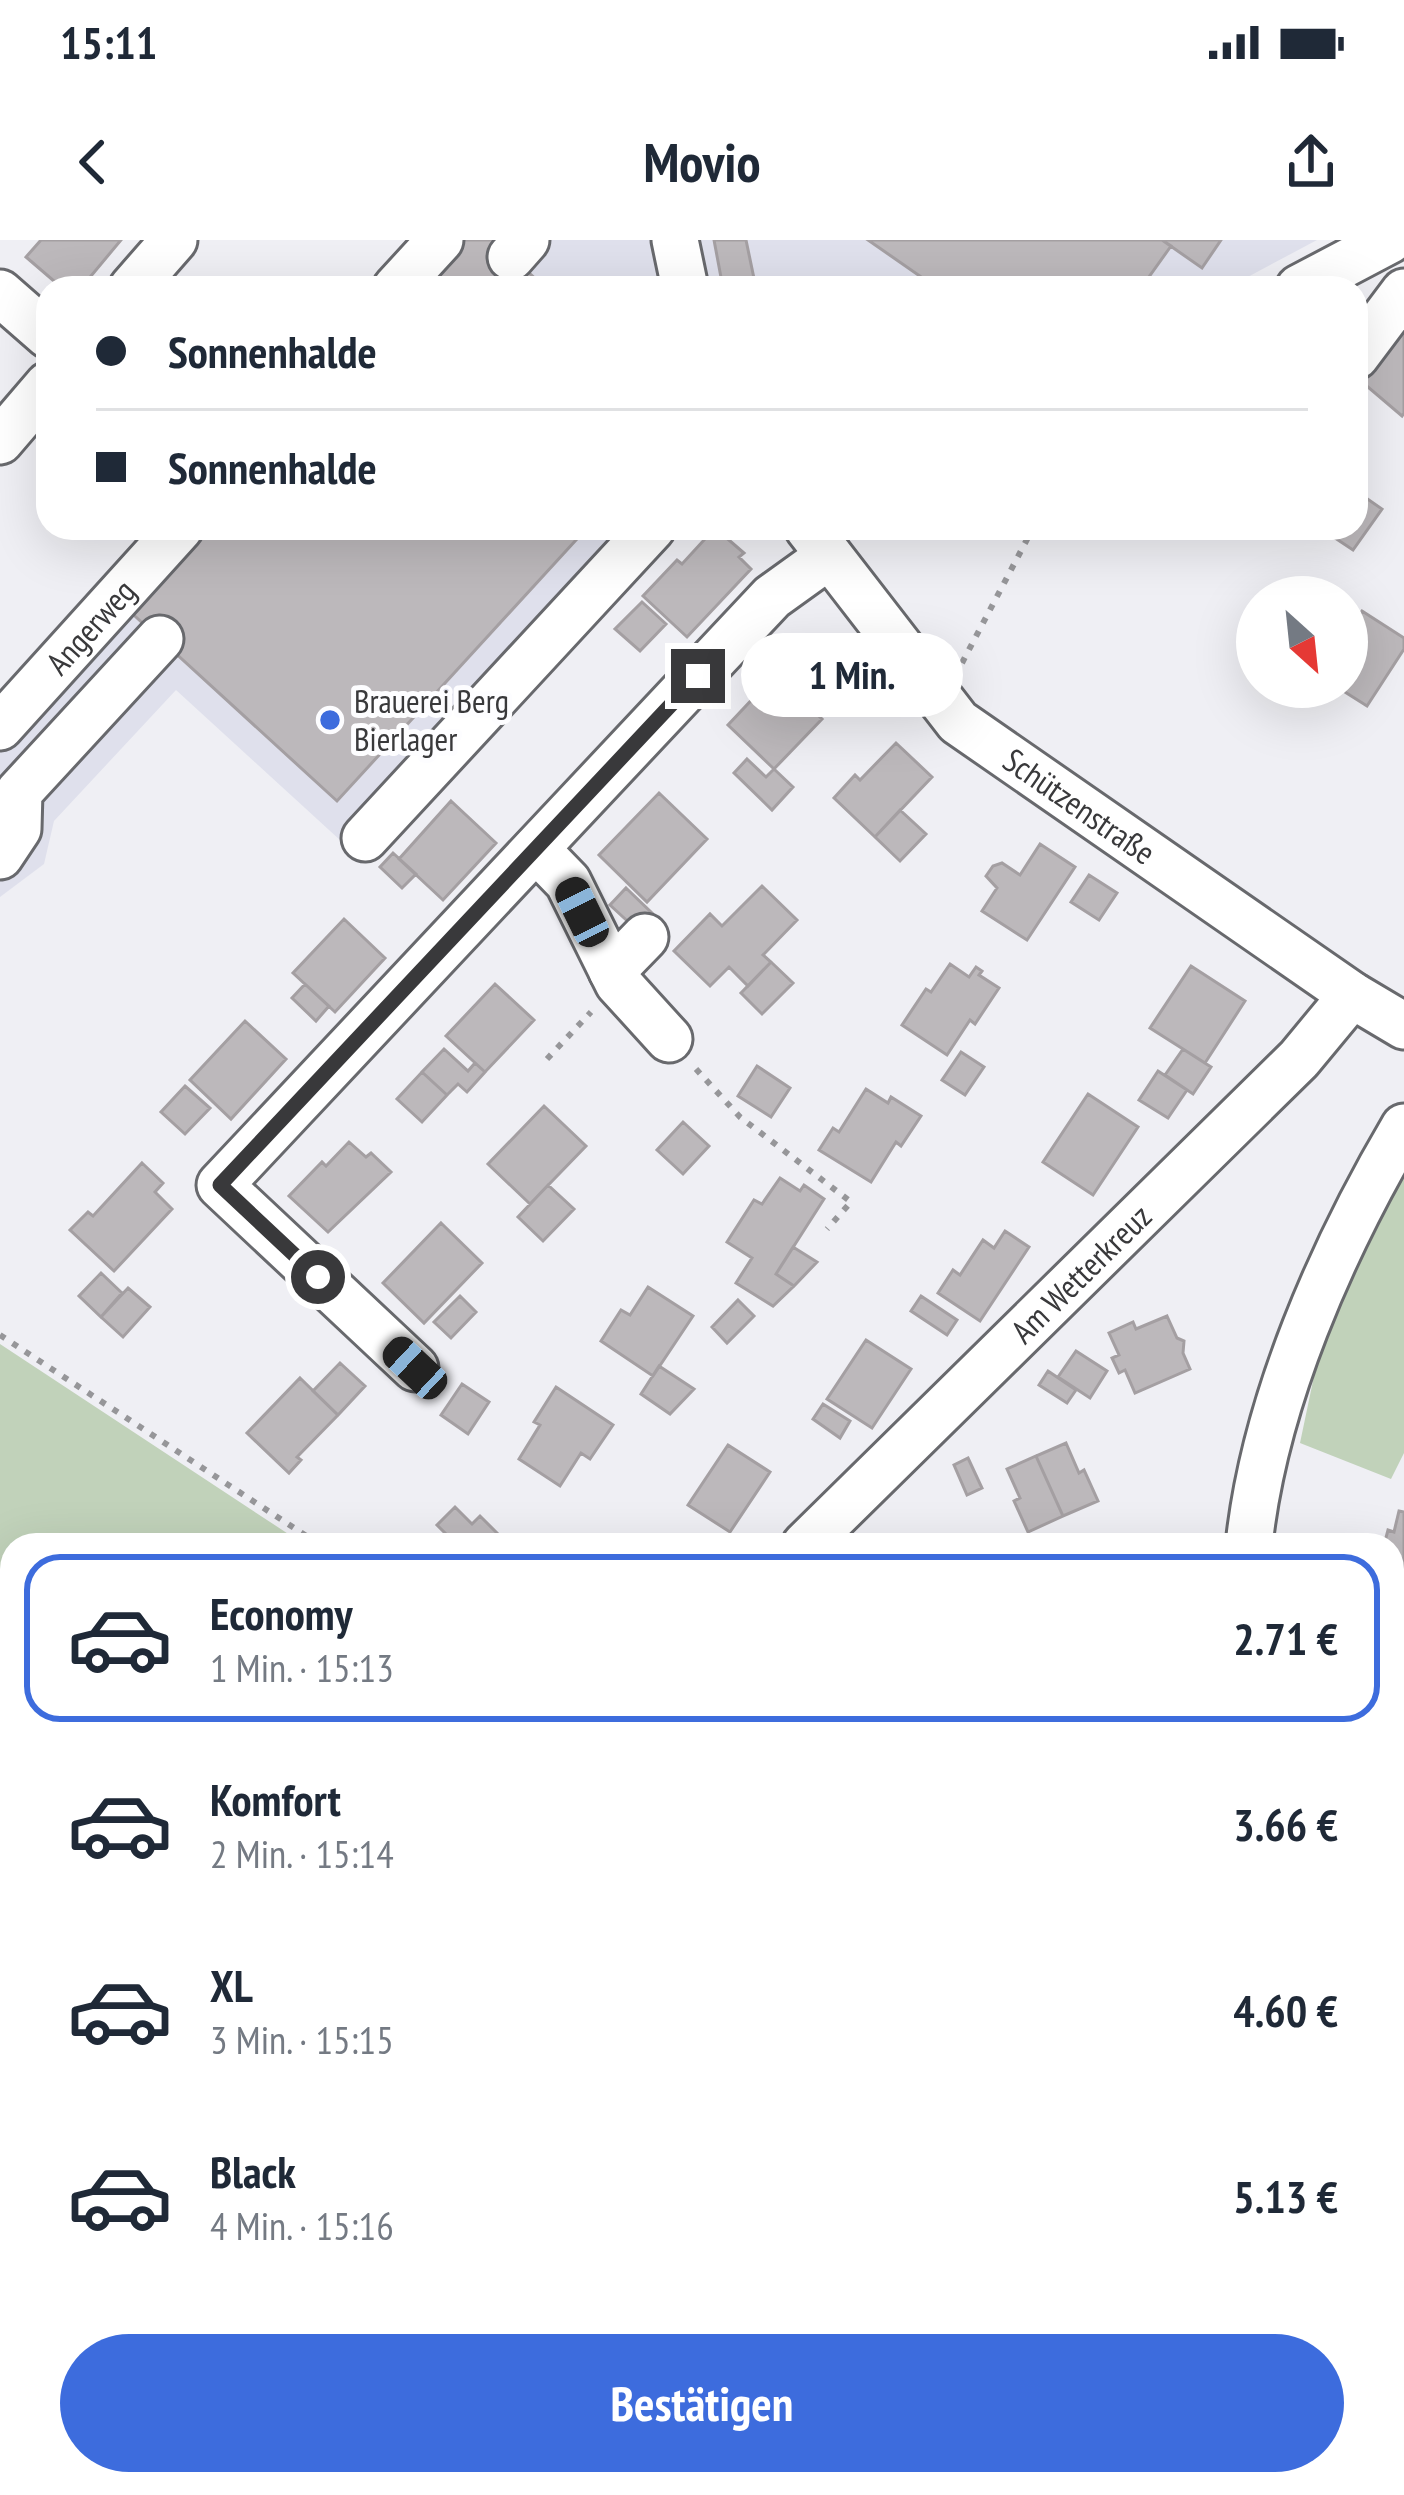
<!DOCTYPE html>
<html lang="de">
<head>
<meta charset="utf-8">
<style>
	body { margin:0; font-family:"PT Sans Narrow",sans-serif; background:#f2f2f3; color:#1f2937; height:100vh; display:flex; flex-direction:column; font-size:45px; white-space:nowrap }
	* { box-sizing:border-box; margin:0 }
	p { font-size:39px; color:#747a83 }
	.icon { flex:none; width:66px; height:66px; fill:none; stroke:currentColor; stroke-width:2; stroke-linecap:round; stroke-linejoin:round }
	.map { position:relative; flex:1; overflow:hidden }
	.sheet { position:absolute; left:0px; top:1293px; width:1404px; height:963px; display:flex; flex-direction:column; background:#fff; border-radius:36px 36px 0 0; box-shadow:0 12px 48px #0002 }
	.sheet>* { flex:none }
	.banner { position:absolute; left:36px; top:36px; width:1332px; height:264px; border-radius:36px; box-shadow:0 12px 48px #0002; display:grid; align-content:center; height:264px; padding:0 60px; background:#fff }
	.needle { width:78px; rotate:153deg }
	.buttons { position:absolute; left:1236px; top:336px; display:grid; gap:24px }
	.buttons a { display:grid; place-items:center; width:132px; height:132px; border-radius:50%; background:#fff; box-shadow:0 12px 48px #0002; font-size:60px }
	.end { position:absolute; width:54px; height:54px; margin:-27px; border:15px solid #39393b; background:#fff; box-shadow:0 0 0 6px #fff }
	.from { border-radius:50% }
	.bubble { position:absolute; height:84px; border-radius:42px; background:#fff; box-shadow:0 12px 48px #0002; font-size:39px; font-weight:700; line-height:84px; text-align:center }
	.car { position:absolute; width:36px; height:72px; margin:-36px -18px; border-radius:15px; box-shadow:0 0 9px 3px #0007; background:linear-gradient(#222 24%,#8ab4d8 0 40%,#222 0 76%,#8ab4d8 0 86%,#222 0) }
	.banner b { display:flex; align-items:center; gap:42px; height:114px; font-size:45px }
	.banner b+b { border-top:3px solid #e0e1e3 }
	.banner i { width:30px; height:30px; background:#1f2937 }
	ul { padding:21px 0 0; list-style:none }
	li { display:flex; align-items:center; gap:36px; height:168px; margin:0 24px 18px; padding:0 36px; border:6px solid transparent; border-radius:36px }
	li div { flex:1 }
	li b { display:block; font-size:45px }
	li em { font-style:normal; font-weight:700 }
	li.active { border-color:#3d6cdd }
	li>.icon { width:108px; height:108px; stroke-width:1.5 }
	.cta { display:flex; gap:24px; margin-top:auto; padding:24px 60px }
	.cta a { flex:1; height:138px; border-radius:72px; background:#3d6cdd; color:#fff; font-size:48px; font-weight:700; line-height:138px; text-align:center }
	.status { display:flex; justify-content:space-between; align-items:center; height:84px; padding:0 60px; background:#fff; direction:ltr }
	.status svg { height:33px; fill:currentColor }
	header { display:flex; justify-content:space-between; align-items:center; height:156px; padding:0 60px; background:#fff; font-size:54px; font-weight:700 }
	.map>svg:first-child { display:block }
	.built { fill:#dfe0ec }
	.green { fill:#c1d2ba }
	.building { fill:#bcb8bb; stroke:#a49fa2; stroke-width:3 }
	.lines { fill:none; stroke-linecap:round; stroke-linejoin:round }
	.minor-casing { stroke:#68696d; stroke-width:51 }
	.path { stroke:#969699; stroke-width:6; stroke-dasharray:6 9; stroke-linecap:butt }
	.minor { stroke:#fff; stroke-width:45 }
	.route { stroke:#39393b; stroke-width:15 }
	.poi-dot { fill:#3d6cdd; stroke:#fdfdff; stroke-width:4.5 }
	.labels { text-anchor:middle; stroke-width:10; stroke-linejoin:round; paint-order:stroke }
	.street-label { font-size:33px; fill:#39393b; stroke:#fdfdff }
	.poi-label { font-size:33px; fill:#39393b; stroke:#fdfdff; text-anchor:start }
</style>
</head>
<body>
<div class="status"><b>15:11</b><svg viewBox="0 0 49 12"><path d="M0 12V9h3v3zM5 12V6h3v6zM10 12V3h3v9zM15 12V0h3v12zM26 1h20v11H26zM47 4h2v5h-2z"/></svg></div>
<header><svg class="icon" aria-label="back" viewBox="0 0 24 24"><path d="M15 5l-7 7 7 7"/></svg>Movio<svg class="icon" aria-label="share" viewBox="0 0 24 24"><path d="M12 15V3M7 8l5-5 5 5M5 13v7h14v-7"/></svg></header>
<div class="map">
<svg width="1404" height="2255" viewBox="0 0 1404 2255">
	<rect width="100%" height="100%" fill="#efeff4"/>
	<!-- built -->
	<path class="built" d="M447 0H1317L1227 48H403Z
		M182 288H680L364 622 176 450 54 581 44 624 0 657V487Z"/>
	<!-- green -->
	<path class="green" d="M1404 930V1213L1391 1239 1300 1203 1318 1117 1355 1018Z
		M0 1104 305 1305H12V1725L0 1727Z
		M1392 1921 1404 1945V2150L1392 2155Z
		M1404 2181V2255H1302L1301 2244H1392V2187Z"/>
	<!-- building -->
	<path class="building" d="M41 0H121L81 48H62L26 17Z
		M463 0H493L539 42 533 48H418Z
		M714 0H746L756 48H723Z
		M868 0H1162L1171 6 1141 48H937Z
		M1162 0H1221L1202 28Z
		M1404 82V173L1402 176 1362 142Z
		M1356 251 1382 269 1353 310 1320 288H1356Z
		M198 288H587L337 561 125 367Z
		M715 288 744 313 739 317 751 329 687 397 643 356 677 320 682 324Z
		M642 362 666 384 640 411 615 389Z
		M1362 371 1404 398V409L1367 466 1337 447H1347V394Z
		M852 429 871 447 846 472 828 455Z
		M775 435 822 479 774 529 728 485Z
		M896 503 932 537 875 597 834 558 855 535 860 540Z
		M747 519 766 537 774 529 793 547 772 570 734 533Z
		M659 553 707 599 647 662 599 615Z
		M451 561 496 603 443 660 399 619Z
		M900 570 926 594 900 621 875 597Z
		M1040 604 1075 627 1027 700 982 671 997 648 986 636 993 626 1002 623 1020 635Z
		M393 613 416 634 402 648 380 627Z
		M1089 635 1117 653 1099 680 1071 662Z
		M762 646 797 680 763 715 771 722 748 746 729 727 710 746 674 711 710 674 722 686Z
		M626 648 652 673 636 689 610 665Z
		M344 679 385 718 335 772 293 733Z
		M771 722 793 743 762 774 741 753Z
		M950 724 969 737 976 727 982 731 979 735 999 748 975 784 970 780 947 815 902 785 926 749 931 752Z
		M1191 726 1245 761 1205 823 1150 788Z
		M305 744 329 766 316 781 292 758Z
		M495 744 534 780 485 832 446 796Z
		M245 781 286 819 231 879 190 840Z
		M444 809 468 831 475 823 485 832 467 852 458 844 447 855 422 832Z
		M1183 809 1211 827 1193 854 1165 835Z
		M961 812 984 827 965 855 942 840Z
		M757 826 790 848 771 877 738 856Z
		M1158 831 1187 850 1168 878 1139 860Z
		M422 832 447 855 422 882 397 859Z
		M185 846 210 868 185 894 161 872Z
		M866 849 888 863 891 857 921 876 901 906 896 902 871 942 819 910 833 888 839 892Z
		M1088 854 1138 887 1093 955 1043 922Z
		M544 866 586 906 530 964 488 924Z
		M683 882 709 906 683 934 657 910Z
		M349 902 366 917 371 913 391 932 328 992 289 956 322 922 326 926Z
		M142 923 163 943 155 952 172 969 114 1031 70 990 88 972 93 976Z
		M780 938 800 951 804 945 824 959 776 1034 794 1046 773 1066 736 1043 752 1018 727 1002 754 960 762 964Z
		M548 945 574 969 543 1001 518 977Z
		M441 983 482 1023 424 1083 383 1043Z
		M1005 991 1029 1007 980 1081 938 1053 953 1030 960 1035 983 1000 994 1008Z
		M793 1007 817 1022 794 1046 776 1034Z
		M101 1033 122 1053 101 1077 79 1056Z
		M648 1047 693 1076 653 1136 601 1101 621 1070 630 1075Z
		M128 1048 150 1067 123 1097 101 1077Z
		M460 1056 476 1072 451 1098 434 1082Z
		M921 1056 957 1080 947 1095 911 1071Z
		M738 1060 754 1076 727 1103 712 1087Z
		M1167 1076 1177 1098 1184 1101 1183 1113 1190 1129 1135 1153 1125 1130 1119 1133 1112 1118 1119 1115 1109 1093 1133 1082 1136 1089Z
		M866 1100 911 1129 872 1188 827 1159Z
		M1076 1111 1107 1131 1090 1158 1058 1137Z
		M340 1123 365 1146 338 1175 313 1151Z
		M659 1126 694 1149 670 1174 641 1154Z
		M1048 1131 1076 1150 1067 1163 1039 1145Z
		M300 1138 338 1175 297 1217 301 1220 289 1233 247 1193Z
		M462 1144 489 1162 468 1194 441 1175Z
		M556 1147 613 1185 590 1219 581 1213 560 1246 519 1219 540 1185 534 1182Z
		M823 1164 850 1181 840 1198 813 1179Z
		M1066 1203 1079 1233 1084 1230 1098 1261 1063 1276 1036 1216Z
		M728 1205 770 1232 730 1292 688 1265Z
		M1036 1216 1063 1276 1028 1292 1014 1261 1020 1258 1007 1229Z
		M968 1218 982 1248 967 1255 954 1225Z
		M455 1267 472 1284 480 1276 509 1305H450L454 1302 437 1285Z
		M1399 1271 1404 1272V1348L1392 1345V1305H1384L1388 1290 1394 1292Z
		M1392 1345 1404 1348V1392L1392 1389Z
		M1392 1441 1404 1442V1485L1392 1484Z
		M1392 1484 1404 1485V1528L1392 1527Z"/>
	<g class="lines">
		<defs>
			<g id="minor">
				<path d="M675 0 685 48"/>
				<path d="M511 17 526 0"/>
				<path d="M132 48 174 0"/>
				<path d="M396 48 440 0"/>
				<path d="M1299 48 1390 0"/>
				<path d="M0 53 48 95"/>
				<path d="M1356 116 1404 52"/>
				<path d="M0 201 48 145"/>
				<path id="s1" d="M808 288 958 482 1352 755 1404 786"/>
				<path id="s2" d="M0 487 180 288"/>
				<path d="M365 598 652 288"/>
				<path d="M536 609 568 642 618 743 669 799"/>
				<path d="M0 616 18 589 19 552 160 399"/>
				<path d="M612 731 645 697"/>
				<path d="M415 1128 220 945 772 357 829 316"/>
				<path id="s3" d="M805 1305 1299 819 1352 755"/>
				<path d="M1249 1305C1264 1162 1332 1009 1404 887"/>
				<path d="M1281 2244V2255"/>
			</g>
		</defs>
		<!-- minor casing -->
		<use href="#minor" class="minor-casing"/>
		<!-- path -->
		<path class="path" d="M962 423 1033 288
			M547 819 591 772
			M696 829 740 877 851 962 827 989
			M0 1095 320 1305
			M0 1735 12 1733
			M1392 2173 1404 2168
			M1198 2244 1199 2255
			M407 2255 412 2244"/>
		<!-- minor -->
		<use href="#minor" class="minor"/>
	</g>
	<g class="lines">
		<!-- route -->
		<path class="route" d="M318 1037 220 945 698 436"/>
	</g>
	<!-- markers -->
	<circle class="poi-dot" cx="330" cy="480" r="12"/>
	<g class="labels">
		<!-- street labels -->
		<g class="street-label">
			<text dy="12" stroke="none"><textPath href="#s2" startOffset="135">Angerweg</textPath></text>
			<text dy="12" stroke="none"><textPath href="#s1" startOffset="393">Schützenstraße</textPath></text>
			<text dy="12" stroke="none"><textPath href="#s3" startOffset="387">Am Wetterkreuz</textPath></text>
		</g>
		<!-- poi labels -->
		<g class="poi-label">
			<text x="354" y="473">Brauerei Berg<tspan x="354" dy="38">Bierlager</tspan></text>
		</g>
	</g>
</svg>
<div class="buttons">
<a><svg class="needle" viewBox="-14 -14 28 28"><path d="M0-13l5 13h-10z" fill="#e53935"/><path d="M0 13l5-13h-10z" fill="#747a83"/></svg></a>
</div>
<i class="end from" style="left:318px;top:1037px"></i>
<i class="end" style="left:698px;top:436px"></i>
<div class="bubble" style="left:741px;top:393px;width:222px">1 Min.</div>
<i class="car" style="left:582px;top:672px;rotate:334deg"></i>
<i class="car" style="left:415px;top:1128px;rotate:313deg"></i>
<div class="banner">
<b><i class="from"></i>Sonnenhalde</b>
<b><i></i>Sonnenhalde</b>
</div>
<section class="sheet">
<ul>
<li class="active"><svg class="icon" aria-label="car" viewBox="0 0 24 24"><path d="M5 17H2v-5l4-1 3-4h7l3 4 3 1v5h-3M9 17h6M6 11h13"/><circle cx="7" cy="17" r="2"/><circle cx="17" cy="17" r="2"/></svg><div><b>Economy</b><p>1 Min. · 15:13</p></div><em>2.71 €</em></li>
<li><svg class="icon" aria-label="car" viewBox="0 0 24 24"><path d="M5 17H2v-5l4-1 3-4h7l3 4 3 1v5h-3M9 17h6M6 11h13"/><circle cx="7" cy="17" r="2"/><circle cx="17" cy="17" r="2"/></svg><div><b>Komfort</b><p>2 Min. · 15:14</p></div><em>3.66 €</em></li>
<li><svg class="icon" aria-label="car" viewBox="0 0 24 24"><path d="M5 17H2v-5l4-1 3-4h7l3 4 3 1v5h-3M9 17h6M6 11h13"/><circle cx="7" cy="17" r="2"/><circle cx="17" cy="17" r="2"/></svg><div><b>XL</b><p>3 Min. · 15:15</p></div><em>4.60 €</em></li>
<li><svg class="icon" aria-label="car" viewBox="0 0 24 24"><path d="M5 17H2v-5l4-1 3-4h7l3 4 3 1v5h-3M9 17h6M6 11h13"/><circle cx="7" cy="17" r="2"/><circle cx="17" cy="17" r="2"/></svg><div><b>Black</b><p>4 Min. · 15:16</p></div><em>5.13 €</em></li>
</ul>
<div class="cta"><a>Bestätigen</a></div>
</section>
</div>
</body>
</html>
